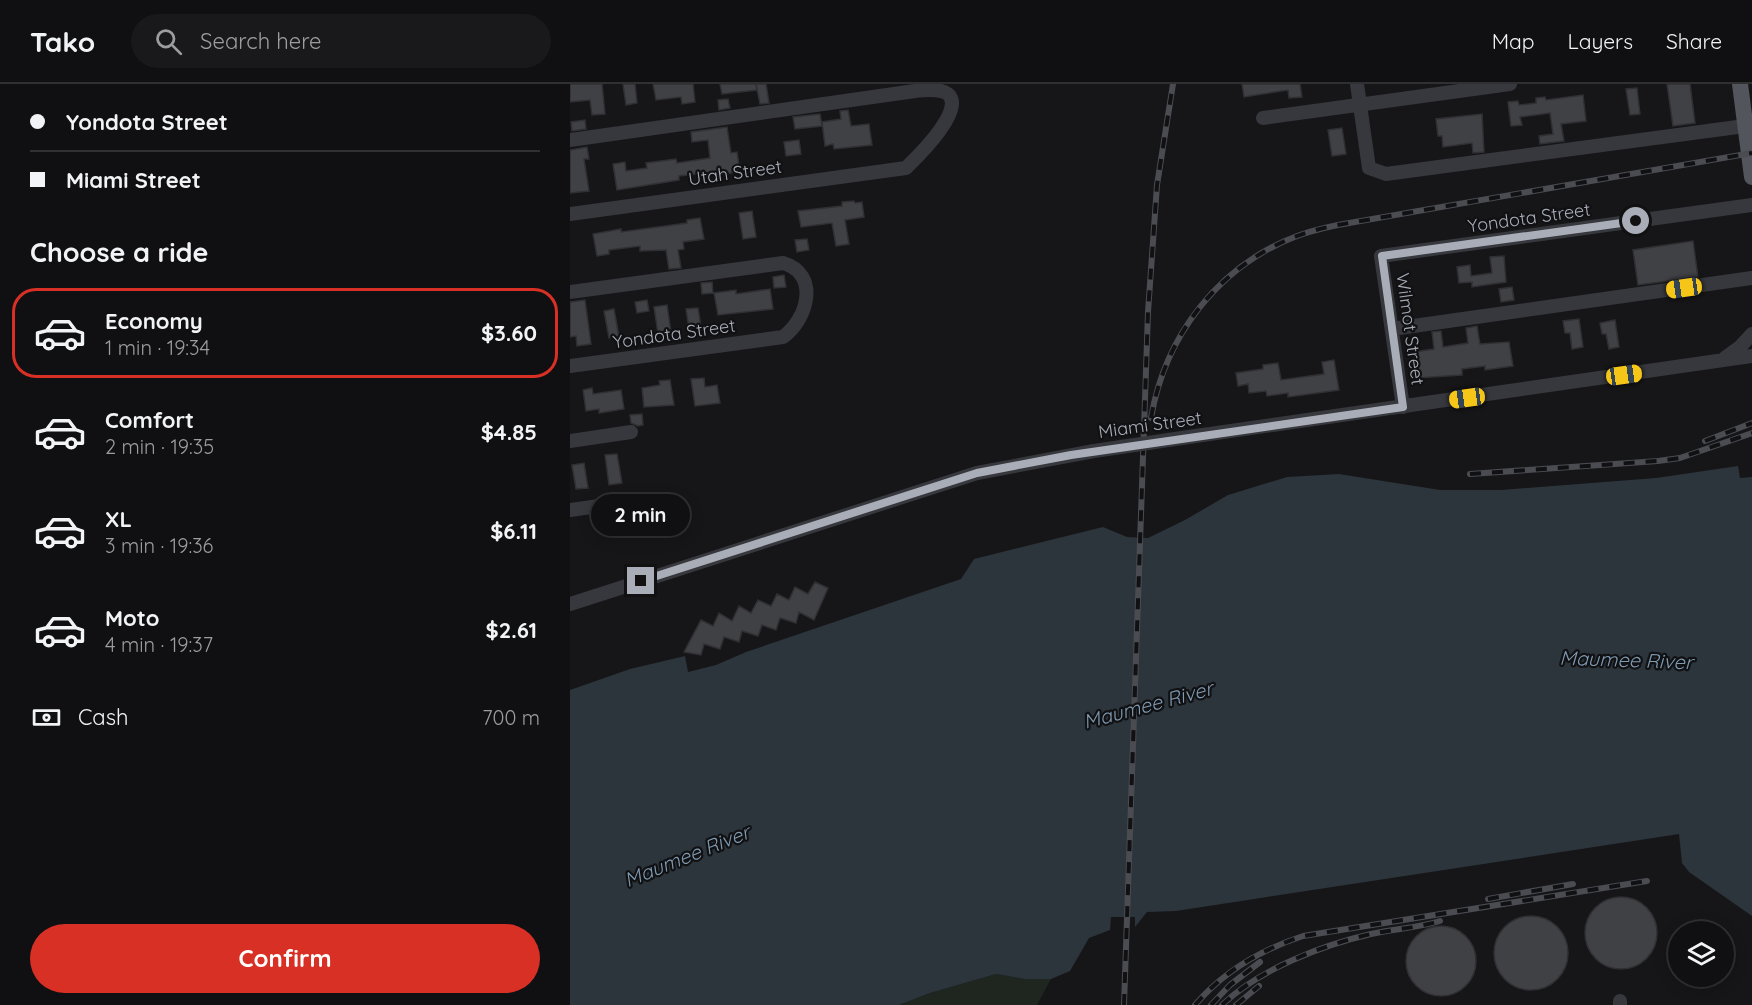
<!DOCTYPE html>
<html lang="en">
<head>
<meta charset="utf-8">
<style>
	body { margin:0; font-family:Quicksand,sans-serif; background:#19191b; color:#f1f3f6; height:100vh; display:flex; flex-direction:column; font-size:22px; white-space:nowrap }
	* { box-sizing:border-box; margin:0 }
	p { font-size:20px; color:#9c9d9f }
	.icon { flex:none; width:33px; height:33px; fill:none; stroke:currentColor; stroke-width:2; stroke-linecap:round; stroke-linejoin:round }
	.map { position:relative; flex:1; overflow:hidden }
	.sheet { display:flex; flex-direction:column; background:#101012; width:570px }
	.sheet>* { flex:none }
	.hud { display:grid; align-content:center; height:132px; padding:0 30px; background:#101012 }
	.controls { position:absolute; left:1098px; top:837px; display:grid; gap:12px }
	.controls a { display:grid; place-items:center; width:66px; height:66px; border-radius:50%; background:#101012; box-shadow:0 3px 15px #0003,0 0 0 2px #303032; font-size:30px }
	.end { position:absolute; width:27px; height:27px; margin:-14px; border:8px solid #a8adb8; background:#111; box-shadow:0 0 0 3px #111 }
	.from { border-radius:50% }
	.bubble { position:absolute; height:42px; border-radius:21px; background:#101012; box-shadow:0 3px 15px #0003,0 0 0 2px #303032; font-size:20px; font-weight:700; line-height:42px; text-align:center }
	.car { position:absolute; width:18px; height:36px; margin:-18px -9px; border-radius:8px; box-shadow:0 0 4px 2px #0007; background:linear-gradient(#f5c518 24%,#345 0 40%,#f5c518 0 76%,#345 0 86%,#f5c518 0) }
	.hud b { display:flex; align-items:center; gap:21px; height:57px; font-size:22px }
	.hud b+b { border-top:2px solid #303032 }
	.hud i { width:15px; height:15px; background:#f1f3f6 }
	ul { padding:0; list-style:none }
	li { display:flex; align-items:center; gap:18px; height:90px; margin:0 12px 9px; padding:0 18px; border:3px solid transparent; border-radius:24px }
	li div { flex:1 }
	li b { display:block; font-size:22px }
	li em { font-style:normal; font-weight:700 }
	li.active { border-color:#d93025 }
	li>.icon { width:54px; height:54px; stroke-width:1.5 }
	h2 { padding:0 30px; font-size:27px; line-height:72px }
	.pay { display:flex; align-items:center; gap:15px; height:66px; padding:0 30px; font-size:22px }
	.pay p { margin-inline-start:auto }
	.cta { display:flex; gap:12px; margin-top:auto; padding:12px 30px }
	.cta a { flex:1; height:69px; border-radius:36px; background:#d93025; color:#fff; font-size:24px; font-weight:700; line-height:69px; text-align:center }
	header { display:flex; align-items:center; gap:36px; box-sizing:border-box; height:84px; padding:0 30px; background:#101012; border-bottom:2px solid #303032 }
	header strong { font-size:28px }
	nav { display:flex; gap:33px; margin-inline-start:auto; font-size:21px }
	.search { width:420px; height:54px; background:#19191b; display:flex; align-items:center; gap:15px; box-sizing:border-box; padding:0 21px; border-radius:33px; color:#9c9d9f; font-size:22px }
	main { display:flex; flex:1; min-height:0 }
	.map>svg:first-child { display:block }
	.green { fill:#1e261f }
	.water { fill:#2c353c }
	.building { fill:#404145; stroke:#303034; stroke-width:1.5 }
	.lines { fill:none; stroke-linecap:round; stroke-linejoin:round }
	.minor { stroke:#37383d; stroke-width:14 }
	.major { stroke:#53555c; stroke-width:16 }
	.rail-casing { stroke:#4a4c52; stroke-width:6 }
	.rail { stroke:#111113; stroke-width:4; stroke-dasharray:11; stroke-linecap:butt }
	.minor-bridge { stroke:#37383d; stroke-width:14 }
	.route { stroke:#a8adb8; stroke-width:8 }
	.labels { text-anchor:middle; stroke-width:4.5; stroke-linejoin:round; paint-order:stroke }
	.street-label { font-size:18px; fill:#a8adb8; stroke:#111113 }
	.water-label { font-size:20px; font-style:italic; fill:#7f9bb3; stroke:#111113 }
</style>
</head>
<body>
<header>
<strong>Tako</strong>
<div class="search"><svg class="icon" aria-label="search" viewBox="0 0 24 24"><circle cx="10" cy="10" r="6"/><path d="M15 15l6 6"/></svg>Search here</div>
<nav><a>Map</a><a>Layers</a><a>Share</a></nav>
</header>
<main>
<section class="sheet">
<div class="hud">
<b><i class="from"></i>Yondota Street</b>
<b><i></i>Miami Street</b>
</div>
<h2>Choose a ride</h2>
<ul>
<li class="active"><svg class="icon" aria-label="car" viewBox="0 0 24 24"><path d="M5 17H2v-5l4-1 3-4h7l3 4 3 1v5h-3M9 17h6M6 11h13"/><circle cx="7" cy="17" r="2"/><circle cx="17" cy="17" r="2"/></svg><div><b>Economy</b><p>1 min · 19:34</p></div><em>$3.60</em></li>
<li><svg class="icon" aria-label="car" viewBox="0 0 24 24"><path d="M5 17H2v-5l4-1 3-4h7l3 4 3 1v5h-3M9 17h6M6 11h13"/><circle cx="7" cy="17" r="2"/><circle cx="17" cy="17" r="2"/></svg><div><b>Comfort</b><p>2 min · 19:35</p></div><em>$4.85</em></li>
<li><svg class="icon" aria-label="car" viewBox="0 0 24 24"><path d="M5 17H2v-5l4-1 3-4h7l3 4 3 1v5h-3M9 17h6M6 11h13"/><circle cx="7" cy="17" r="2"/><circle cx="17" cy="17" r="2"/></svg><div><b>XL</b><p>3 min · 19:36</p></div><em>$6.11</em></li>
<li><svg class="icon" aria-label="car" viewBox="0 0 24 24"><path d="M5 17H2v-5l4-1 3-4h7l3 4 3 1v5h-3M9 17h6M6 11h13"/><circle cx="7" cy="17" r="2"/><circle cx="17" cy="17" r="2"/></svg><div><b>Moto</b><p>4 min · 19:37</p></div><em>$2.61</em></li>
</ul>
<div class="pay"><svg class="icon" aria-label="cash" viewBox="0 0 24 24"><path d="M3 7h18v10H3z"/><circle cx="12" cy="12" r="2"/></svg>Cash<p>700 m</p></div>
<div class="cta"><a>Confirm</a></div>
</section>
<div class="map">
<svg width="1182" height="921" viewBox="0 0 1182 921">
	<rect width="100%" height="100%" fill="#161618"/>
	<!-- green -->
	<path class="green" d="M426 890 455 895H481L467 921H329L360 909Z"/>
	<!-- water -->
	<path class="water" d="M1168 382 1170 394 1182 393V832L1119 788 1112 779 1109 750 606 827 577 828 565 843V833H541L540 846 519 854 500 887 481 895H455L426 890 360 909 329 921H0V606L60 585 115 572 118 588 146 581 176 568 391 495 404 475 533 443 557 453 578 454 615 436 658 411 717 393 769 390 870 406H931L1086 394Z"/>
	<!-- building -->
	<path class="building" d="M0 0H32L35 30 22 31 20 16 0 18Z
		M53 0H65L67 19 56 21Z
		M83 0H123L125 18 112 20 111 13 86 16Z
		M150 0H186L187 6 152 10Z
		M186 0H196L199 19 190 20Z
		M672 0H730L732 13 719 14 718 6 674 13Z
		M1097 0H1120L1125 39 1103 42Z
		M1067 4 1070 30 1060 31 1056 5Z
		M1013 11 1016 37 991 40 994 57 970 60 969 52 983 50 980 29 950 33 952 41 941 42 938 18 948 17 949 21 966 19V14L975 13 976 16Z
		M158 15 160 24 149 26 148 16Z
		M278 26 281 42 299 40 302 61 264 65 263 60 255 62 252 38 271 35 270 27Z
		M250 30 252 42 225 45 223 33Z
		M912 30 914 68 903 69 902 59 873 63 872 52H868L866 35Z
		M15 36 16 45 2 47 1 38Z
		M157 43 161 69 167 68 170 88 143 91 142 88 109 92V96L47 106 43 80 55 78 56 87 77 84 76 79 106 75 107 79 140 74 138 56 122 58 121 48Z
		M772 44 776 70 762 72 758 46Z
		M229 56 231 70 216 72 214 58Z
		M17 63 19 75H14L19 107 0 109V66Z
		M284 117 285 119 292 118 294 133 275 136 279 160 266 162 262 139 231 143 228 127 272 122V118Z
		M182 127 186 153 173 155 169 129Z
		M130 134 134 155 113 158 114 165 108 166 111 184 99 185 96 166 70 167V162L39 166V170L27 172 23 150 51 145V148L117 139V136Z
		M237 155 239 166 227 168 225 156Z
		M1123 157 1128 193 1068 201 1063 166Z
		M934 172 936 198 902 203V198L889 199 887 183 900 181 901 192 922 189 920 173Z
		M214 191 216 203 204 204 203 193Z
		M142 198 143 209 132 210 131 199Z
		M942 203 944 216 931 218 929 205Z
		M200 205 203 225 148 231 144 209 166 206V210Z
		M15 216 21 260 7 262 6 252 0 253V218Z
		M77 216 79 227 67 229 65 218Z
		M97 221 101 248 88 250 84 223Z
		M128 224 131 243 119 245 116 225Z
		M44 225 49 253 39 254 34 227Z
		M1009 235 1013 263 1002 265 1000 249H995L993 237Z
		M1045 236 1049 263 1039 265 1036 250H1032L1030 239Z
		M907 242 910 260 939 258 943 282 915 286V282L892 285V291L847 294 844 268 864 265 862 248 871 247 873 263 898 259 896 244Z
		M764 276 769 306 718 313V309L697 312 696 307 679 309 678 300 668 302 666 289 693 285V281L708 279 711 296 754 290 752 278Z
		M134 294 135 303 147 301 150 319 125 322 121 295Z
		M100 296 104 321 74 323 72 304 90 301 89 297Z
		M22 304 23 310 51 306 54 325 29 329V325L16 327 13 306Z
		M72 330 73 341 68 342 61 339 60 331Z
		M47 370 52 399 39 401 35 371Z
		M14 379 18 404 6 405 2 381Z
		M245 498 258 504 244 536 229 528 226 539 210 534 206 546 192 541 188 552 172 547 169 558 154 553 150 565 134 560 131 571 114 568 131 536 143 542 149 529 162 537 169 522 181 529 188 516 201 522 207 510 219 516 225 503 238 510Z
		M1015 849a36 36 0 1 1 72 0a36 36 0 1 1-72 0Z
		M924 869a37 37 0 1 1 74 0a37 37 0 1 1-74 0Z
		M836 877a35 35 0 1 1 70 0a35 35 0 1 1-70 0Z"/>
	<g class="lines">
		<!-- minor -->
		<path class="minor" d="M787 0 799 84 816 90 1175 42
			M693 34 940 0
			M0 56 345 7C354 6 370 4 378 10 396 26 347 73 336 84L0 130
			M0 208 213 179C250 190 238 235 213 253L0 282
			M822 245 1182 194
			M1155 274 1170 263 1182 250
			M833 323 811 172 1182 121
			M612 354 1182 272
			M0 357 61 348
			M0 426 64 417
			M0 520 407 389 524 367
			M1050 921V917"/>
		<!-- major -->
		<path class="major" d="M1170 0 1182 93"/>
		<defs>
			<path id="rail" d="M581 334C595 252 648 182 727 152 746 145 766 141 785 138L1182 69
				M1135 357 1182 339
				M900 390 1088 377 1110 374 1182 349
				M918 815 1003 800
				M554 921 578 228 587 101 603 0
				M625 921C654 887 690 866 733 852L1077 797
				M641 921 660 901 690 878
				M652 921C688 886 752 861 801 850 824 845 847 844 870 837
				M666 921 689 902"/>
		</defs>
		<!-- rail casing -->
		<use href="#rail" class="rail-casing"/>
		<!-- rail -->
		<use href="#rail" class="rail"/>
		<!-- minor-bridge -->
		<path class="minor-bridge" d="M524 367 612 354"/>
	</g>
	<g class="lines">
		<!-- route -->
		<path class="route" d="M71 497 407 389 501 371 833 323 812 172 1066 137"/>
	</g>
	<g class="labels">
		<!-- street labels -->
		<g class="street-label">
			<text transform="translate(165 89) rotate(-8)" y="6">Utah Street</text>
			<text transform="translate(959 134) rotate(-8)" y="6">Yondota Street</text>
			<text transform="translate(840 245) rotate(82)" y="6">Wilmot Street</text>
			<text transform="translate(104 250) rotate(-8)" y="6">Yondota Street</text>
			<text transform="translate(580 341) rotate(-8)" y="6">Miami Street</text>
		</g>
		<!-- water labels -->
		<g class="water-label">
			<text transform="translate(1056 576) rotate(2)" y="7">Maumee River</text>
			<text transform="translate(578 621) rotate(-15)" y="7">Maumee River</text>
			<text transform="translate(117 772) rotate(-22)" y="7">Maumee River</text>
		</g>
	</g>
</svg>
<div class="controls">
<a><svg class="icon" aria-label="layers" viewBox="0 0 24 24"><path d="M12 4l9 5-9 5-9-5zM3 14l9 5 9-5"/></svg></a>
</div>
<i class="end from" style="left:1066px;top:137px"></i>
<i class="end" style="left:71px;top:497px"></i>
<div class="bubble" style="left:21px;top:410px;width:99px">2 min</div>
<i class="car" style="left:1114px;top:204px;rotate:262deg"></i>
<i class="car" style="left:1054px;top:291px;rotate:82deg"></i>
<i class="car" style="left:897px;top:314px;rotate:262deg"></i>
</div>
</main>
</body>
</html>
